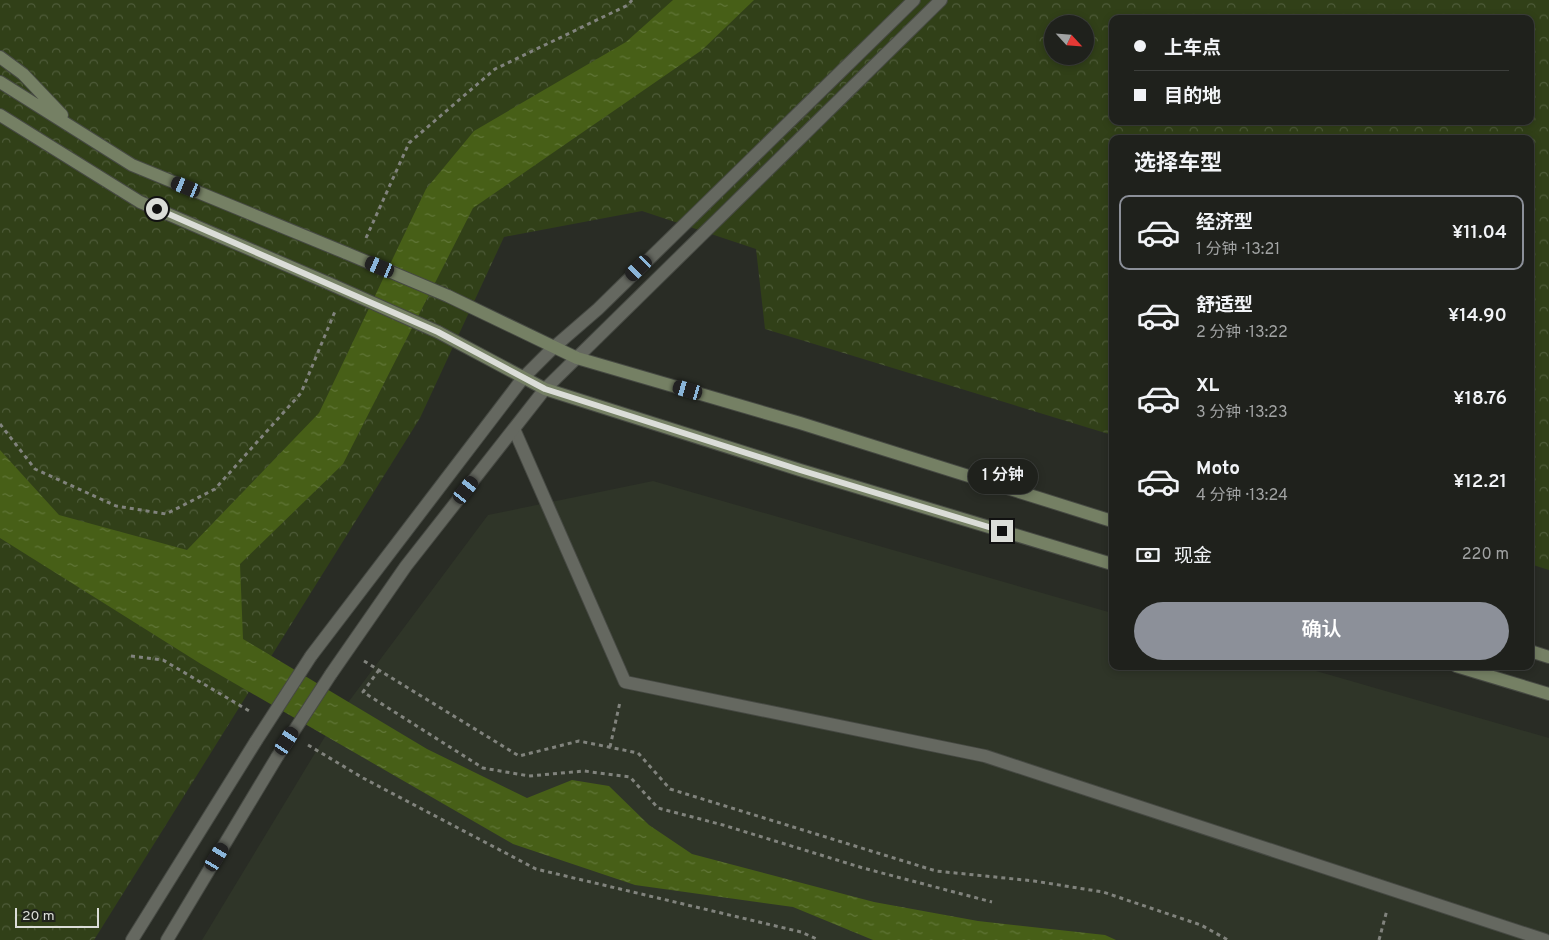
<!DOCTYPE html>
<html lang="zh">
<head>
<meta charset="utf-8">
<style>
	body { margin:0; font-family:Overpass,"Noto Sans SC",sans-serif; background:#272925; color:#f1f3f6; height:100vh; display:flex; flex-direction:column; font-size:19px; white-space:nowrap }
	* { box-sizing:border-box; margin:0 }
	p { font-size:16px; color:#a1a3a3 }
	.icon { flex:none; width:28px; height:28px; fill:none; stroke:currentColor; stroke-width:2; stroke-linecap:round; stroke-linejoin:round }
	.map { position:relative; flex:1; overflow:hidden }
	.panel { position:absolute; left:1109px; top:135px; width:425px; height:535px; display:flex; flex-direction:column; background:#1f211c; border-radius:10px; box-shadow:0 2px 8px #0003,0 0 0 1px #3c3e3b }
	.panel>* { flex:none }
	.banner { position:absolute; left:1109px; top:15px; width:425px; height:110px; border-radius:10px; box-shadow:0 2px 8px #0003,0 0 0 1px #3c3e3b; display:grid; align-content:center; height:110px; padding:0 25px; background:#1f211c }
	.needle { width:32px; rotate:116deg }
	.controls { position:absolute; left:1044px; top:15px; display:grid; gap:10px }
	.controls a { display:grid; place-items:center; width:50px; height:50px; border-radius:50%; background:#1f211c; box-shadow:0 2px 8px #0003,0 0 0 1px #3c3e3b; font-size:25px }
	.scale { position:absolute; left:15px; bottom:12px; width:84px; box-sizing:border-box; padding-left:5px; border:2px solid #dbddd8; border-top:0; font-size:14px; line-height:18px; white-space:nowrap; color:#dbddd8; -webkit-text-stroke:4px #20231c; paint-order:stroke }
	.end { position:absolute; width:22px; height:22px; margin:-11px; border:6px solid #dbddd8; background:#111; box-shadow:0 0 0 2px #111 }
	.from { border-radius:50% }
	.bubble { position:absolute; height:35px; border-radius:18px; background:#1f211c; box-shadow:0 2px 8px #0003,0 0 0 1px #3c3e3b; font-size:16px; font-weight:600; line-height:35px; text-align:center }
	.car { position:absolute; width:15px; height:30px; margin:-15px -8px; border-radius:6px; box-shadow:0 0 4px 1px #0007; background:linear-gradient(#222 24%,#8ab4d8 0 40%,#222 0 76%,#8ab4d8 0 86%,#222 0) }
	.banner b { display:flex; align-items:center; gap:18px; height:48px; font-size:19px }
	.banner b+b { border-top:1px solid #3c3e3b }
	.banner i { width:12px; height:12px; background:#f1f3f6 }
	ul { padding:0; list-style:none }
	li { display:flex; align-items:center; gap:15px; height:75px; margin:0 10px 8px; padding:0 15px; border:2px solid transparent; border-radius:10px }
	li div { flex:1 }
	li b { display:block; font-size:19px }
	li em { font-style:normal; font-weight:600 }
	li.on { border-color:#8c9099 }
	li>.icon { width:45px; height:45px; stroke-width:1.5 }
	h2 { padding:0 25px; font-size:22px; line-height:60px }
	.pay { display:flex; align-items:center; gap:12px; height:55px; padding:0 25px; font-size:19px }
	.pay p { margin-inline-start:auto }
	.button { display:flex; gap:10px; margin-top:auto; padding:10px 25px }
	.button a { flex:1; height:58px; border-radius:30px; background:#8c9099; color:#fff; font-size:20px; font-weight:600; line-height:58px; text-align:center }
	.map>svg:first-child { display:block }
	.built { fill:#2f3528 }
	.park { fill:url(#park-crowns); fill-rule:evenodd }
	.water { fill:url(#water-ripples) }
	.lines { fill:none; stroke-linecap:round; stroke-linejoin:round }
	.pedestrian-casing { stroke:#464943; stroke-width:14 }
	.tertiary-casing { stroke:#464943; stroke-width:14 }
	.secondary-casing { stroke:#464943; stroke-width:14 }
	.path { stroke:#81837d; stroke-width:3; stroke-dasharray:4 4; stroke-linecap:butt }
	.pedestrian { stroke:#656860; stroke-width:12 }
	.tertiary { stroke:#656860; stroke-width:12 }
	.secondary { stroke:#758064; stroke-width:12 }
	.tertiary-bridge-casing { stroke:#464943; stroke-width:14; stroke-linecap:butt }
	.secondary-bridge-casing { stroke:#464943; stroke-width:14; stroke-linecap:butt }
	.tertiary-bridge { stroke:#656860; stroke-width:12 }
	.secondary-bridge { stroke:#758064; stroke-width:12 }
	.route { stroke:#dbddd8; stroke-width:6 }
</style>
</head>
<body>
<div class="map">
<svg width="1549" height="940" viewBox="0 0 1549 940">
	<defs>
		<pattern id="park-crowns" width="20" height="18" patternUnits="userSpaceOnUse" patternTransform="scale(1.25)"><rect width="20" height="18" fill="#314018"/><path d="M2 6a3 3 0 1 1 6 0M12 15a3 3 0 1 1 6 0" fill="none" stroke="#4e5b39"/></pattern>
		<pattern id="water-ripples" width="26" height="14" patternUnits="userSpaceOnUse" patternTransform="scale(1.25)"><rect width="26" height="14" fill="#475f17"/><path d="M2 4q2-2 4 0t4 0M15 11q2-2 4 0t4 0" fill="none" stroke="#617638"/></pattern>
	</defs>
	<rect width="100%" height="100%" fill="#292c25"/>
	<!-- built -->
	<path class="built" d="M653 481 1112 613V666H1299L1549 738V940H202L335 720 488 515Z"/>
	<!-- park -->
	<path class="park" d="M0 0H1549V570L1530 564V139H1112V435L765 329 756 249 642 211 504 237 420 418 94 940H0ZM1112 19H1530V121H1112ZM1052 24H1085V56H1052Z"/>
	<!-- water -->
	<path class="water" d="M673 0H754L702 50 473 208 343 464 240 564 243 639 427 749 527 798 572 780 609 786 649 825 692 854 874 902 978 921 1105 935 1116 940H873L793 907 635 885 513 844 201 664 0 538V450L59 515 187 550 319 413 426 189 474 131 626 42Z"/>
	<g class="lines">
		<defs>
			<path id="pedestrian" d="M514 429 625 682 985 756 1545 940"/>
			<path id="tertiary" d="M311 656 523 378 553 348 598 309 914 0
				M331 674 406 566 545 389 941 0
				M132 940 256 741
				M167 940 277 757"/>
			<path id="secondary" d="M0 57 23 74 62 115
				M0 82 132 165 346 253
				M0 115 140 202 328 283
				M448 296 577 358 800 423 1112 521
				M438 332 545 389 800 470 1112 564
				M1530 651 1549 657
				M1456 666 1549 694"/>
		</defs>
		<!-- pedestrian casing -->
		<use href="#pedestrian" class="pedestrian-casing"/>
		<!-- tertiary casing -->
		<use href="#tertiary" class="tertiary-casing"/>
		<!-- secondary casing -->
		<use href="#secondary" class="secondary-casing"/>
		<!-- path -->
		<path class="path" d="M366 238 409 143 495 69 628 5 632 0
			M0 424 35 469 116 506 166 514 215 489 301 393 336 309
			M131 656 163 660 251 712
			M364 661 519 756 579 741 638 753 670 789 936 871 1034 881 1103 892 1201 925 1228 940
			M379 670 363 692 483 768 529 776 584 771 630 777 658 808 723 825 863 868 992 902
			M308 745 363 778 536 869 801 932 819 940
			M610 747 620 702
			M1379 940 1387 910"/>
		<!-- pedestrian -->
		<use href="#pedestrian" class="pedestrian"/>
		<!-- tertiary -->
		<use href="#tertiary" class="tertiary"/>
		<!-- secondary -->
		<use href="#secondary" class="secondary"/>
		<defs>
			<path id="tertiary-bridge" d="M256 741 311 656
				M277 757 331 674"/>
			<path id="secondary-bridge" d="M346 253 448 296
				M328 283 438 332"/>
		</defs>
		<!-- tertiary-bridge casing -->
		<use href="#tertiary-bridge" class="tertiary-bridge-casing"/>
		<!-- secondary-bridge casing -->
		<use href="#secondary-bridge" class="secondary-bridge-casing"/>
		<!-- tertiary-bridge -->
		<use href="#tertiary-bridge" class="tertiary-bridge"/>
		<!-- secondary-bridge -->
		<use href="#secondary-bridge" class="secondary-bridge"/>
	</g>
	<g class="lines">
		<!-- route -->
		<path class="route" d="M157 209 438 332 545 389 800 470 1002 531"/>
	</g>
</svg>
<div class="controls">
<a><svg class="needle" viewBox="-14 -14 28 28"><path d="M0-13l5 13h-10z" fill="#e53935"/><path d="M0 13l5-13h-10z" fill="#a1a3a3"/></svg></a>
</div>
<div class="scale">20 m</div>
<i class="end from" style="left:157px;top:209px"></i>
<i class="end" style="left:1002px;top:531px"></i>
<div class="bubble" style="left:968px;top:459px;width:70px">1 分钟</div>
<i class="car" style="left:186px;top:187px;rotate:292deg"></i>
<i class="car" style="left:380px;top:267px;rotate:293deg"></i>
<i class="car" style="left:639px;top:268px;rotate:226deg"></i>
<i class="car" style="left:688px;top:390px;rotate:286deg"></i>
<i class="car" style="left:466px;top:490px;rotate:38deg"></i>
<i class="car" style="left:287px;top:741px;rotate:33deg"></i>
<i class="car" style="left:217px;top:857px;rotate:31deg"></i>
<div class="banner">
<b><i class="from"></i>上车点</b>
<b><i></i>目的地</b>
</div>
<section class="panel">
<h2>选择车型</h2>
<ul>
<li class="on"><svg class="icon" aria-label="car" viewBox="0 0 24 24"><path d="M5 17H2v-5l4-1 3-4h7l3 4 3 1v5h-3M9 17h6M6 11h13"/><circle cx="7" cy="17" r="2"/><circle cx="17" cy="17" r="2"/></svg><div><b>经济型</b><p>1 分钟 · 13:21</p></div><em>¥11.04</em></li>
<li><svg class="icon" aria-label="car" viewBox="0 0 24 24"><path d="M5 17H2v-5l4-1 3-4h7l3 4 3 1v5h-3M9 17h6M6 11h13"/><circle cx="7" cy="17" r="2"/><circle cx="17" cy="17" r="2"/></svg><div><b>舒适型</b><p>2 分钟 · 13:22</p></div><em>¥14.90</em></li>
<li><svg class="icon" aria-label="car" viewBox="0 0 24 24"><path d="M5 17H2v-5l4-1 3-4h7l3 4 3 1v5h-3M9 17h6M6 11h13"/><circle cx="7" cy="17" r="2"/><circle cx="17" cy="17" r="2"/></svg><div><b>XL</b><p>3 分钟 · 13:23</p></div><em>¥18.76</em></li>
<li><svg class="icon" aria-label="car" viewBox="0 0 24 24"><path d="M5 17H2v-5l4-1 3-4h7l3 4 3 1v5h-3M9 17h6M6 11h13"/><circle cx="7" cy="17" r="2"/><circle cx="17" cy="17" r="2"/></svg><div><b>Moto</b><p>4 分钟 · 13:24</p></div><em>¥12.21</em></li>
</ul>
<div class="pay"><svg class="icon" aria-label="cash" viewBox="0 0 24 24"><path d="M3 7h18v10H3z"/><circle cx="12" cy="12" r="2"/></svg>现金<p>220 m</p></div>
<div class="button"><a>确认</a></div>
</section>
</div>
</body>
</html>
